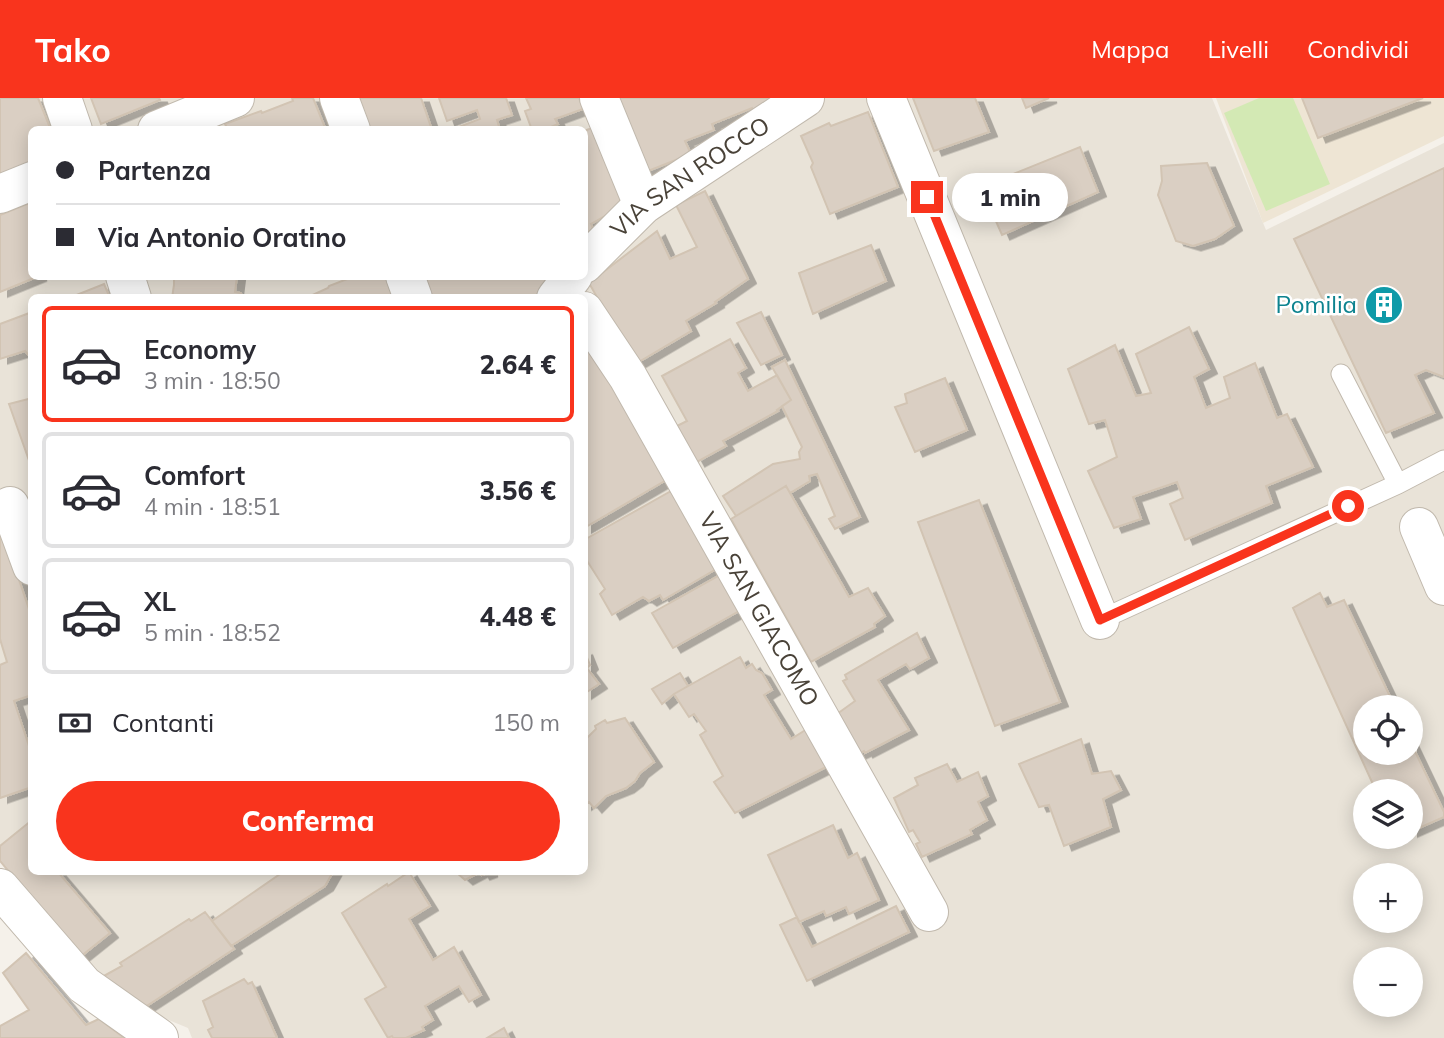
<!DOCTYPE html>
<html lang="it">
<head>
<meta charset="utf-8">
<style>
	body { margin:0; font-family:Mulish,sans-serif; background:#f7f7f7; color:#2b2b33; height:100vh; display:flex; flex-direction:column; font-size:26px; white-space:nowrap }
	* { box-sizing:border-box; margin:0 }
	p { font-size:23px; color:#7c7c81 }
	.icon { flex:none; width:38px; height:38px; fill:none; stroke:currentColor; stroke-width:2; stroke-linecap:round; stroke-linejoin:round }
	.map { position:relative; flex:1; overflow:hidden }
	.sheet { position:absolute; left:28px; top:196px; width:560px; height:581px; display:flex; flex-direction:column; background:#fff; border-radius:10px; box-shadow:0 4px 18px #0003 }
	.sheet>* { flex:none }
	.hud { position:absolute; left:28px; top:28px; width:560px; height:154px; border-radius:10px; box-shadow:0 4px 18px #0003; display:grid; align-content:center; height:154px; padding:0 28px; background:#fff }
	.fabs { position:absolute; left:1353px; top:597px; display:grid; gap:14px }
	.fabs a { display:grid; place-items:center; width:70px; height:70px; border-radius:50%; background:#fff; box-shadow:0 4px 18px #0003; font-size:35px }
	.end { position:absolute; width:32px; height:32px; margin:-16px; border:9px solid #f9341d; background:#fff; box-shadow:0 0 0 4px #fff }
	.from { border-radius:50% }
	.bubble { position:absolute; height:49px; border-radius:24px; background:#fff; box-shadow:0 4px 18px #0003; font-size:23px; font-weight:800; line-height:49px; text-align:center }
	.hud b { display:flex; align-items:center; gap:24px; height:66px; font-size:26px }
	.hud b+b { border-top:2px solid #e1e1e2 }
	.hud i { width:18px; height:18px; background:#2b2b33 }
	ul { padding:12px 0 0; list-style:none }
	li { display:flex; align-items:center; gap:21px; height:116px; margin:0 14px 10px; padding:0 14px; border:4px solid #e1e1e2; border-radius:10px }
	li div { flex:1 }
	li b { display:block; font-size:26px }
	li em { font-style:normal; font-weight:800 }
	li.current { border-color:#f9341d }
	li>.icon { width:63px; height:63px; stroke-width:1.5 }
	.pay { display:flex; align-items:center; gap:18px; height:77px; padding:0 28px; font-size:26px }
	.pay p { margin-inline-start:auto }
	.button { display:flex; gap:14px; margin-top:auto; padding:14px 28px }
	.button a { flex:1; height:80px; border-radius:42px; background:#f9341d; color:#fff; font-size:28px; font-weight:800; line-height:80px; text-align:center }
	header { display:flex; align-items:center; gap:42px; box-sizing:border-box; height:98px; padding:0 35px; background:#f9341d; color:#fff }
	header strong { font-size:33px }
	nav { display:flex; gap:38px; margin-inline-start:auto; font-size:24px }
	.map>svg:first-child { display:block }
	.residential { fill:#e9e3d8; fill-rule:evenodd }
	.education { fill:#eee5d4 }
	.green { fill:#d3e9b4 }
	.building { fill:#dacfc3; stroke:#d2c4b3; stroke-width:2; filter:url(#shadow) }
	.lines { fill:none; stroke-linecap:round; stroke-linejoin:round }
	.lane-casing { stroke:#c1b9ad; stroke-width:21 }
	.street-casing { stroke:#c1b9ad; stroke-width:40 }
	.lane { stroke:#fff; stroke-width:19 }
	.street { stroke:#fff; stroke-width:38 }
	.route { stroke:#f9341d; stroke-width:9 }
	.labels { text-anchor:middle; stroke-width:5; stroke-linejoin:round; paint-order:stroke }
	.street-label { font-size:24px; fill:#494238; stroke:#fff }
	.culture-label { font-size:24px; fill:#0d838f; stroke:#fff; text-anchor:end }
</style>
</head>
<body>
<header>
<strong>Tako</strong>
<nav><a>Mappa</a><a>Livelli</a><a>Condividi</a></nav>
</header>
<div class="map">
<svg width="1444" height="940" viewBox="0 0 1444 940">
	<defs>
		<filter id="shadow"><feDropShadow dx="8" dy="4.5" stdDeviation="0" flood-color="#0004"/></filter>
	</defs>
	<rect width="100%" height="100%" fill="#f5f1ea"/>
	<!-- residential -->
	<path class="residential" d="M0 0H1212L1266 132 1444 45V940H192L188 930 142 911 80 859 0 763ZM32 32H584V178H32ZM32 200H584V774H32ZM1365 609H1410V654H1365ZM1365 693H1410V738H1365ZM1365 777H1410V822H1365ZM1365 861H1410V906H1365Z"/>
	<!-- education -->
	<path class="education" d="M1216 0H1444V38L1263 125Z"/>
	<!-- green -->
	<path class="green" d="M1259 0H1293L1330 86 1266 113 1224 15Z"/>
	<!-- building -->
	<path class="building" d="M0 0H38L51 32H32V67L0 79Z
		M91 0H159L160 2 101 26Z
		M292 0H313L326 32H224L227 30 225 26 261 13 262 15 293 3Z
		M355 0H421L432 32H365Z
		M439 0H506L512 17 497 22 500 32H451L480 21 477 12 447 23Z
		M526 0H579L583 11 555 21 558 26 544 32H532L525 13 531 11Z
		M611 0H769L775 14 756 22 752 10 712 26 714 32 685 43 691 56 638 77Z
		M913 0H975L989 34 934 53Z
		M1022 0H1049L1026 10Z
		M1302 0H1423L1318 40Z
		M868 14 898 89 830 116 811 69 813 65 801 38 829 25 831 28Z
		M592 30 623 108 591 126 595 135 584 140V33Z
		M1080 49 1098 94 1002 137 981 89Z
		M1207 65 1234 128 1215 141 1193 148 1176 143 1158 97 1162 83 1161 68Z
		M1444 70V279L1426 272 1415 277 1434 315 1386 335 1294 141Z
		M705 93 748 181 715 204 716 205 686 223 691 233 637 265 626 250 589 185 657 133 670 161 697 149 676 107Z
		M32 104V178H39L0 194V117Z
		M871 147 886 183 813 216 799 175Z
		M174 178H237L235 194 241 195 242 200H172L174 187Z
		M355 178H387L393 194 389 199 306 200 328 190 329 188Z
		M422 178H552L536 200H425Z
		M104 186 110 200H69Z
		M32 214V261L25 253 0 261V226Z
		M761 214 782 257 761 267 737 225Z
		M1189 229 1209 271 1194 279 1206 310 1230 300 1224 279 1255 265 1277 320 1287 316 1313 369 1266 388 1272 405 1185 442 1170 406 1183 400 1177 384 1133 399 1141 421 1114 430 1088 373 1117 359 1105 322 1089 326 1068 271 1115 247 1136 298 1151 295 1136 256Z
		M584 240 668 381 584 430Z
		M730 241 746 270 738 275 748 293 777 277 791 302 777 312 778 313 723 343 726 348 697 364 677 328 687 323 662 278Z
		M785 262 860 419 835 431 829 421 835 418 817 376 809 378 810 383 790 395 786 388 736 418 723 398 773 366 800 361 799 354 802 349 782 308 791 302 772 269Z
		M945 280 967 332 915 354 895 309 907 305 905 296Z
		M32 300V371L9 306Z
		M786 388 849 499 868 490 885 518 874 526 875 529 811 564 731 421Z
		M671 393 718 470 663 502 660 497 649 503 643 499 612 517 600 496 605 491 584 458V442Z
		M979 402 1060 604 995 628 918 424Z
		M2 432 32 520V597L14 603 32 657V689L0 700V567L7 564 0 541V433Z
		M720 477 741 512 673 550 652 515Z
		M1320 495 1327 509 1344 502 1395 609H1365V654H1410V643L1444 714V719L1410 734V693H1376L1293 510Z
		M917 535 929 560 910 571 906 566 878 582 909 632 865 655 864 653 858 656 837 616 855 603 843 583 847 581 845 577Z
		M584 552 590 567 587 570 599 586 584 596Z
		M740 559 746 570 752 566 756 572 762 575 772 592 764 597 791 641 807 631 830 667 735 715 714 684 723 678 700 637 706 633 694 616 689 619 674 596Z
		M680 575 688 588 674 596 662 606 652 591Z
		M625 620 654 664 640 675 635 683 626 690 606 698 594 710 589 704 584 707V643L596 631 595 628 605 622 607 625Z
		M1081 641 1092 676 1111 673 1121 692 1103 701 1111 729 1064 748 1049 707 1039 709 1019 666Z
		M947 666 957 684 978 674 988 698 978 704 987 722 970 732 972 736 922 759 916 746 920 744 913 732 909 734 894 700 918 687 915 680Z
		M32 722V774H58L110 835 80 859 0 763V748Z
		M833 727 848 760 857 755 879 802 849 816 846 809 826 818 824 813 799 824 768 757Z
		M283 774H333L325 788 231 848 212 823Z
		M409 774 430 808 409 821 433 862 454 849 481 897 469 904 459 888 425 908 433 922 422 929 424 932 406 940H393L392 938 388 940 365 901 386 889 342 815 387 786 388 788Z
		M456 774H490L482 777 480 774 465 782Z
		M896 808 909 834 807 883 780 827 797 819 812 849Z
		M205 814 234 851 142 911 102 879 122 868 120 865 189 821 191 823Z
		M26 855 86 927 99 921 123 939 120 940H0V928L29 912 3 875Z
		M244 881 248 886 252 884 277 940H212L208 932 213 929 203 903Z
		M504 930 509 940H487Z"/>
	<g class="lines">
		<defs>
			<path id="lane" d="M1341 276 1398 386
				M1100 522 1398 386 1444 362"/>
			<g id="street">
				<path d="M62 0 73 32"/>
				<path d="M339 0 351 32"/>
				<path d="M599 0 643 107"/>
				<path d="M886 0 1100 522"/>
				<path d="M157 32 235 0"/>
				<path d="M0 96 32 83"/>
				<path id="s1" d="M584 166 643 107 805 0"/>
				<path d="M125 178 132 200"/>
				<path d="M405 178 413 200"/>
				<path d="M556 200 573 178"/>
				<path id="s2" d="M584 213 628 279 929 814"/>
				<path d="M10 408 32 468"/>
				<path d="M1419 429 1444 488"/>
				<path d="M0 790 84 887 159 940"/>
			</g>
		</defs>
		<!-- lane casing -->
		<use href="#lane" class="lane-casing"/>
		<!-- street casing -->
		<use href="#street" class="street-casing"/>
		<!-- lane -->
		<use href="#lane" class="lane"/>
		<!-- street -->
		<use href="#street" class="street"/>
	</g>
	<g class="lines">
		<!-- route -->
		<path class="route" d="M927 99 1100 522 1348 408"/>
	</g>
	<!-- icons -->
	<defs>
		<symbol id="building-disc" viewBox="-11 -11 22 22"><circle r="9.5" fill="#0f9aa8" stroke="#fff"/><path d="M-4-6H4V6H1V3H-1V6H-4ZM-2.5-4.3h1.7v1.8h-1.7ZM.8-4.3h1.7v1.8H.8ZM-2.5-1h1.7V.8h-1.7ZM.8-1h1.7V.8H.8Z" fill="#fff"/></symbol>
	</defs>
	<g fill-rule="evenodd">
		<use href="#building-disc" x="1362" y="185" width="44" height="44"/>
	</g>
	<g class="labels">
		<!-- street labels -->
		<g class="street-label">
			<text dy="8" stroke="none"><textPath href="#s1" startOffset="138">VIA SAN ROCCO</textPath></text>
			<text dy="8" stroke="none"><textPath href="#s2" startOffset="346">VIA SAN GIACOMO</textPath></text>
		</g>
		<!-- culture labels -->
		<g class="culture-label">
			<text x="1357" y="215">Pomilia</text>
		</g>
	</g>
</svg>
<div class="fabs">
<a><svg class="icon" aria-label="locate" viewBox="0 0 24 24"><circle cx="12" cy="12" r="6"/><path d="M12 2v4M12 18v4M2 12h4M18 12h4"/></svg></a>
<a><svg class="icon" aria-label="layers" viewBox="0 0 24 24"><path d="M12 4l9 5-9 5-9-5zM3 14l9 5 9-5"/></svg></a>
<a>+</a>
<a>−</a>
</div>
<i class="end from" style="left:1348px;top:408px"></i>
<i class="end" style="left:927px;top:99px"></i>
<div class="bubble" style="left:952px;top:75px;width:116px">1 min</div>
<div class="hud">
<b><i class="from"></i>Partenza</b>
<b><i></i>Via Antonio Oratino</b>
</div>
<section class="sheet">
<ul>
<li class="current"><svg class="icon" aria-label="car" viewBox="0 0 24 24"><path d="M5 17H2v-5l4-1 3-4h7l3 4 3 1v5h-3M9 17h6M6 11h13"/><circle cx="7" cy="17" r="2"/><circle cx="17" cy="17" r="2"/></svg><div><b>Economy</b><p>3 min · 18:50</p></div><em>2.64 €</em></li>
<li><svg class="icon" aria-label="car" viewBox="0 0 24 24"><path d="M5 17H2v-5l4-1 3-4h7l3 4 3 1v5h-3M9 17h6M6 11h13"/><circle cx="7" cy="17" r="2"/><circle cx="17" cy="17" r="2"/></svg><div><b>Comfort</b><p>4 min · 18:51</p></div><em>3.56 €</em></li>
<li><svg class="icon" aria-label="car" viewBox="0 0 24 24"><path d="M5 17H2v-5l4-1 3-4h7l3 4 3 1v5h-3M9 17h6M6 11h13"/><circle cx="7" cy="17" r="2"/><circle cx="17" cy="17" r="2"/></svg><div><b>XL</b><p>5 min · 18:52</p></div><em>4.48 €</em></li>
</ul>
<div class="pay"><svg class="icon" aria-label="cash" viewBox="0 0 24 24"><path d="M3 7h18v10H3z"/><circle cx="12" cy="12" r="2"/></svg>Contanti<p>150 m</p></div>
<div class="button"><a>Conferma</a></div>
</section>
</div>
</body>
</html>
